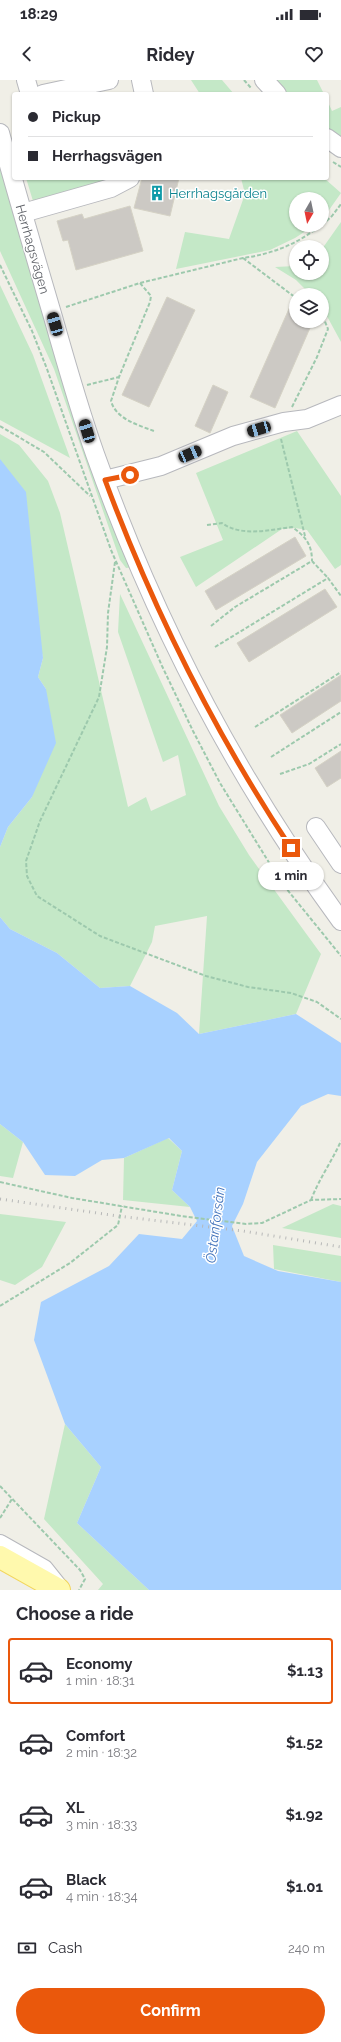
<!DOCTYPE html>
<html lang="en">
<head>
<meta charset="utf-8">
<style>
	body { margin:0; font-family:Raleway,sans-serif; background:#f2f2f3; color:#2b2b33; height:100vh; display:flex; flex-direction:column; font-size:15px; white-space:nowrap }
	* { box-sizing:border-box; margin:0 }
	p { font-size:13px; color:#7c7c81 }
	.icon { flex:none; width:22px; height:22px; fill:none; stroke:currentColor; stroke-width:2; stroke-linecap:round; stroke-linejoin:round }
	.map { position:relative; height:1510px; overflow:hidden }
	.drawer { display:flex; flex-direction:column; background:#fff; flex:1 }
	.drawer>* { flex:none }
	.guide { position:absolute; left:12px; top:12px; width:317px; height:88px; border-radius:4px; box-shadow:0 1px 3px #0004; display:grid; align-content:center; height:88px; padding:0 16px; background:#fff }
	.needle { width:26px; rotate:189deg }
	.tools { position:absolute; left:289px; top:112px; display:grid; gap:8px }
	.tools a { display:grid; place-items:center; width:40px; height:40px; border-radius:50%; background:#fff; box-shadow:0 1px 3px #0004; font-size:20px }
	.end { position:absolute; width:18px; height:18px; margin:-9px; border:5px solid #ea580c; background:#fff; box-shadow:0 0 0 2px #fff }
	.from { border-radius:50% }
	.bubble { position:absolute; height:28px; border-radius:14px; background:#fff; box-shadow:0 1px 3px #0004; font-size:13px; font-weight:700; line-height:28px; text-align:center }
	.car { position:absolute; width:12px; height:24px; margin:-12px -6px; border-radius:5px; box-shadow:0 0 3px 1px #0007; background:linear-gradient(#222 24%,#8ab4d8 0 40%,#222 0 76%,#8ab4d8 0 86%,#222 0) }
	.guide b { display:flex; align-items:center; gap:14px; height:38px; font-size:15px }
	.guide b+b { border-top:1px solid #e1e1e2 }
	.guide i { width:10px; height:10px; background:#2b2b33 }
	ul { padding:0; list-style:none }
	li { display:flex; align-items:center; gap:12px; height:66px; margin:0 8px 6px; padding:0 8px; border:2px solid transparent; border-radius:4px }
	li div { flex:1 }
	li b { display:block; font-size:15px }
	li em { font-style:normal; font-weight:700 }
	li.current { border-color:#ea580c }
	li>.icon { width:36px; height:36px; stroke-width:1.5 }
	h2 { padding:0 16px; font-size:18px; line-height:48px }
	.pay { display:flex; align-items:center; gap:10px; height:44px; padding:0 16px; font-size:15px }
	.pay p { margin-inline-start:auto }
	.action { display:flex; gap:8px; margin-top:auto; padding:8px 16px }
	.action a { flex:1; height:46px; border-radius:24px; background:#ea580c; color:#fff; font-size:16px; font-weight:700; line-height:46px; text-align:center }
	.status { display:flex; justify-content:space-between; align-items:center; height:28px; padding:0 20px; background:#fff; direction:ltr }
	.status svg { height:11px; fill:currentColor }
	header { display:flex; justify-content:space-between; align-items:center; height:52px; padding:0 16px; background:#fff; font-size:18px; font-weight:700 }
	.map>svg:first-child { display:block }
	.green { fill:#c4e8c7 }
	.water { fill:#a8d1ff }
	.building { fill:#ccc9c4; stroke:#d5d2c5 }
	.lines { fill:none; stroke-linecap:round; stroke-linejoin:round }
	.minor-casing { stroke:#b7b8bd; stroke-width:20 }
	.major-casing { stroke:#f2d65e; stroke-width:24 }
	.path { stroke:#9dc9ad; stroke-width:2; stroke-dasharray:4 2; stroke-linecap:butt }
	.minor { stroke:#fff; stroke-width:18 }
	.major { stroke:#fff9ad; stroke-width:22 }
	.rail { stroke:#b7b8b8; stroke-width:3; stroke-dasharray:1 5; stroke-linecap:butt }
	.route { stroke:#ea580c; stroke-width:5 }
	.labels { text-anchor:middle; stroke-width:3; stroke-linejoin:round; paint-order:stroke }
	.culture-label { font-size:13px; fill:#0d838f; stroke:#fff; text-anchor:start }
	.street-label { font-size:13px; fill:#5e6167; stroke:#fff }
	.water-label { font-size:14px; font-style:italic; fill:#4575bc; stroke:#fff }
</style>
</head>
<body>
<div class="status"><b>18:29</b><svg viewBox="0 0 49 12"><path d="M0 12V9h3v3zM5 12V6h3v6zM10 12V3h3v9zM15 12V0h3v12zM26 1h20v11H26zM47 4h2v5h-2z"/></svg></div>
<header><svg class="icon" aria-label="back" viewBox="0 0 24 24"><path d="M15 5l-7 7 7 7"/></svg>Ridey<svg class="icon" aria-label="heart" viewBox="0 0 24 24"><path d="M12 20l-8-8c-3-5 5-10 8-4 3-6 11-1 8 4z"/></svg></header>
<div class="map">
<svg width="341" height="1510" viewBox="0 0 341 1510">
	<rect width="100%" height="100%" fill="#f0efe7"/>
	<!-- green -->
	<path class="green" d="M191 0H222L234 14H200Z
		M274 0H317L324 14H287Z
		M327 20 332 31 341 27V60L327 50Z
		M0 77 31 194 48 249 136 487 126 488 120 480 54 289 0 171Z
		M26 98H125L33 121Z
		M241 98H324L341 113 322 140V119H296V145H315L295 158 270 170 176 189 185 152 229 159 245 114Z
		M341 142V262L322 227V215H311L296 200 275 187 296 186V193H322V169Z
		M0 205 33 275 70 378 0 340Z
		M297 351 341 416V485L335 489 307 450 295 448 282 449 196 507 180 477 223 460 196 393Z
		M0 354 19 365 48 401 60 433 128 727 146 717 151 731 186 715 178 675 163 682 118 552 120 514 219 726 249 775 321 874 296 934 199 954 207 836 155 846 152 862 130 906 100 908 57 873 10 849 0 837V767L8 747 32 717 46 609 38 597 43 578 0 379Z
		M0 1044 23 1062 13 1098 0 1096Z
		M168 1058 182 1071 172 1110 190 1127 123 1120 124 1078Z
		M333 1124 341 1126V1158L282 1148Z
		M0 1134 66 1142 42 1187 15 1205 0 1200Z
		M273 1165 341 1176V1202L274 1189Z
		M65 1344 101 1387 77 1443 149 1510H98L103 1504 44 1439Z"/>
	<!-- water -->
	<path class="water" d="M0 379 26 412 43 578 38 597 46 609 56 663 32 717 8 747 0 767Z
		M0 837 10 849 57 873 100 908 130 906 177 933 199 954 296 934 341 963V1016L328 1014 301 1026 257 1082 243 1124 232 1146 244 1176 278 1191 341 1202V1510H149L77 1443 101 1387 65 1344 34 1260 41 1222 109 1186 139 1154 182 1159 197 1141 190 1127 172 1110 182 1071 169 1058 124 1078 102 1080 75 1096 45 1095 23 1062 0 1044Z"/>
	<!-- building -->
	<path class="building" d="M142 98H179L170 136 134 128Z
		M130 126 143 171 76 190 68 160 63 161 57 141 82 134 84 139Z
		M296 213V241H313L275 328 250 317Z
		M167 217 195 230 149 327 122 315Z
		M213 305 228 312 210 353 195 346Z
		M295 457 306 476 216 530 205 511Z
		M325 509 337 527 249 582 237 563Z
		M341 595V621L292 653 280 635Z
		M341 671V698L327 707 315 688Z"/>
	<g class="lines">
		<defs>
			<path id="minor" d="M26 0 30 14
				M141 0 144 14
				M264 0 277 14
				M43 14 109 0
				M0 53C17 115 35 176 53 237 66 283 79 329 95 374 154 540 237 699 341 841
				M327 58 341 68
				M23 133 111 108 130 98
				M105 400 161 386 233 356 284 342 307 339 341 325
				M316 747 341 784
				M0 1464 44 1489 60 1509"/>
			<path id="major" d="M0 1477 59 1510"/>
		</defs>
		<!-- minor casing -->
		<use href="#minor" class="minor-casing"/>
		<!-- major casing -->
		<use href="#major" class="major-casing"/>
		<!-- path -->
		<path class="path" d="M244 0 251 8
			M333 82 341 87
			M322 145 332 136 341 124
			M243 178 296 218
			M0 185 32 251 47 289 111 470 162 586 193 651 220 703 281 802 341 876
			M140 203 151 216 150 222 119 297 111 321C116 339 138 345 154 351
			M66 227 140 203 243 178C272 174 298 164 321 145
			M87 305 119 297
			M292 327 317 277 328 249 322 234
			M0 346 44 372 90 416
			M281 359 305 456
			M207 445 222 443C241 457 269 450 292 447 305 456 312 464 312 481
			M115 482 108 533 107 567 99 617 40 741 26 781 27 796 37 816 100 856 206 896 248 907 291 913 317 922 341 939
			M211 546 235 527 312 481 328 498
			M215 567 328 498 341 516
			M255 647 341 592
			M271 677 341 632
			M280 694 309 684 341 664
			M0 1102 72 1118 181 1136 246 1144 262 1143 311 1120 341 1119
			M311 1120C319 1099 332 1081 341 1061
			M0 1226 70 1183 118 1145 122 1126
			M0 1406 80 1490 85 1499 79 1510
			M0 1438 12 1419"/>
		<!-- minor -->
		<use href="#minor" class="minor"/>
		<!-- major -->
		<use href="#major" class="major"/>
		<!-- rail -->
		<path class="rail" d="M0 1119 118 1136 243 1151 341 1167"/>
	</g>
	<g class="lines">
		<!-- route -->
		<path class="route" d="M130 395 105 400C153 529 215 653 291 768"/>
	</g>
	<!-- icons -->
	<defs>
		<symbol id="building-bare" viewBox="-9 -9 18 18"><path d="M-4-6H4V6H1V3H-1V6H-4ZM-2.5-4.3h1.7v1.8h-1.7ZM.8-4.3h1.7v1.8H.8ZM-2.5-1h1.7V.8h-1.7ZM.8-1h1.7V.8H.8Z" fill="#0f9aa8" stroke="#fff" stroke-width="2.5" paint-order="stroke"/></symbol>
	</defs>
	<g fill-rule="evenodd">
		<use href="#building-bare" x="146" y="102" width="22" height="22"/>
	</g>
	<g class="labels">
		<!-- culture labels -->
		<g class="culture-label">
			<text x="169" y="118">Herrhagsgården</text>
		</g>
		<!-- street labels -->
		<g class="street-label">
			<text transform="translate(33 169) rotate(74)" y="5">Herrhagsvägen</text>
		</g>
		<!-- water labels -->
		<g class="water-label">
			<text transform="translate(215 1145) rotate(-83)" y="5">Östanforsån</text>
		</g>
	</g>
</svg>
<div class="tools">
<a><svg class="needle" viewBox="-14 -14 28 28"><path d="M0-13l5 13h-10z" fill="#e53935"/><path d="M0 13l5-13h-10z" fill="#7c7c81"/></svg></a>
<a><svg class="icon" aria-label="locate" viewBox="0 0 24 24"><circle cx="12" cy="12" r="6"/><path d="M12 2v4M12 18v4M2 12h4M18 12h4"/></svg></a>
<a><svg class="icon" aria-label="layers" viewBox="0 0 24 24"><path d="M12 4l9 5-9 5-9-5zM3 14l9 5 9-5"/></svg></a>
</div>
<i class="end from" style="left:130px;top:395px"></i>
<i class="end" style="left:291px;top:768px"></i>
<div class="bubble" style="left:258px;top:782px;width:66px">1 min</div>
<i class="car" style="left:55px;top:244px;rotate:344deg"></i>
<i class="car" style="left:259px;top:349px;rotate:254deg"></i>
<i class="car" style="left:87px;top:351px;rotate:343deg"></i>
<i class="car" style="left:190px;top:374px;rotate:67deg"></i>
<div class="guide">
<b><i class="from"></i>Pickup</b>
<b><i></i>Herrhagsvägen</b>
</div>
</div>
<section class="drawer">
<h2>Choose a ride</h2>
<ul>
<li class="current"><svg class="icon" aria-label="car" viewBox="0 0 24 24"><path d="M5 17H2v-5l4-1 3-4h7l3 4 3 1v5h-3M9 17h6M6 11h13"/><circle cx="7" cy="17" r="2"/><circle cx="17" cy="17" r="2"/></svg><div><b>Economy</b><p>1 min · 18:31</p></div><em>$1.13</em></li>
<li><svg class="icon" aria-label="car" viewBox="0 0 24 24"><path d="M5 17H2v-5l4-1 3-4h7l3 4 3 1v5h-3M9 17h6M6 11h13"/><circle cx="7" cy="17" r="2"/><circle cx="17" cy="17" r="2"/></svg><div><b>Comfort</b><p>2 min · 18:32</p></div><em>$1.52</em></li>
<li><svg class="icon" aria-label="car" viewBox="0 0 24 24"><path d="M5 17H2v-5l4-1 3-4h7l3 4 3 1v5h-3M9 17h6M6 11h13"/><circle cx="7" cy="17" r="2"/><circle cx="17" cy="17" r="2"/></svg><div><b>XL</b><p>3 min · 18:33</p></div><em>$1.92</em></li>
<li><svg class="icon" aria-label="car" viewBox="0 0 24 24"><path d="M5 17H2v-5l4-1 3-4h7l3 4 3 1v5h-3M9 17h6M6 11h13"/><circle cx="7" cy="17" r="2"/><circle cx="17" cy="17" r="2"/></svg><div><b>Black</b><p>4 min · 18:34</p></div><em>$1.01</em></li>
</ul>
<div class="pay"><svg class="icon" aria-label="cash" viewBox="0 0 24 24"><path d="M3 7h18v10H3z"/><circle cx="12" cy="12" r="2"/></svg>Cash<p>240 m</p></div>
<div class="action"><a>Confirm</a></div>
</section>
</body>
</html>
